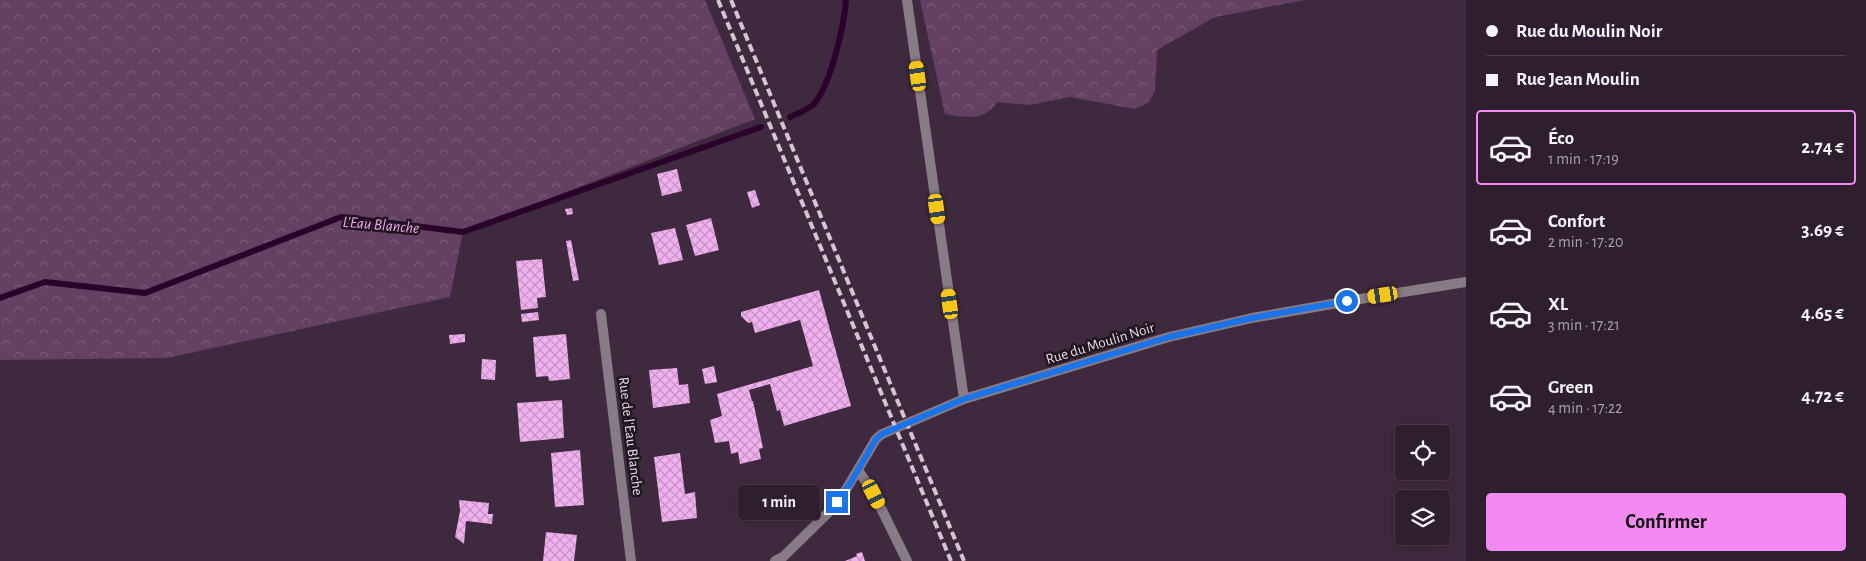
<!DOCTYPE html>
<html lang="fr">
<head>
<meta charset="utf-8">
<style>
	body { margin:0; font-family:"Alegreya Sans",sans-serif; background:#372736; color:#f1f3f6; height:100vh; display:flex; flex-direction:column; font-size:19px; white-space:nowrap }
	* { box-sizing:border-box; margin:0 }
	p { font-size:16px; color:#a7a2aa }
	.icon { flex:none; width:28px; height:28px; fill:none; stroke:currentColor; stroke-width:2; stroke-linecap:round; stroke-linejoin:round }
	.map { position:relative; flex:1; overflow:hidden }
	.sheet { display:flex; flex-direction:column; background:#2f1f2e; width:400px }
	.sheet>* { flex:none }
	.banner { display:grid; align-content:center; height:110px; padding:0 20px; background:#2f1f2e }
	.buttons { position:absolute; left:1395px; top:425px; display:grid; gap:10px }
	.buttons a { display:grid; place-items:center; width:55px; height:55px; border-radius:5px; background:#2f1f2e; box-shadow:0 2px 12px #0003,0 0 0 1px #4a3d4a; font-size:25px }
	.end { position:absolute; width:22px; height:22px; margin:-11px; border:6px solid #1a73e8; background:#fff; box-shadow:0 0 0 2px #fff }
	.from { border-radius:50% }
	.bubble { position:absolute; height:35px; border-radius:5px; background:#2f1f2e; box-shadow:0 2px 12px #0003,0 0 0 1px #4a3d4a; font-size:16px; font-weight:700; line-height:35px; text-align:center }
	.car { position:absolute; width:15px; height:30px; margin:-15px -8px; border-radius:6px; box-shadow:0 0 4px 1px #0007; background:linear-gradient(#f5c518 24%,#345 0 40%,#f5c518 0 76%,#345 0 86%,#f5c518 0) }
	.banner b { display:flex; align-items:center; gap:18px; height:48px; font-size:19px }
	.banner b+b { border-top:1px solid #4a3d4a }
	.banner i { width:12px; height:12px; background:#f1f3f6 }
	ul { padding:0; list-style:none }
	li { display:flex; align-items:center; gap:15px; height:75px; margin:0 10px 8px; padding:0 10px; border:2px solid transparent; border-radius:5px }
	li div { flex:1 }
	li b { display:block; font-size:19px }
	li em { font-style:normal; font-weight:700 }
	li.active { border-color:#f38af1 }
	li>.icon { width:45px; height:45px; stroke-width:1.5 }
	.action { display:flex; gap:10px; margin-top:auto; padding:10px 20px }
	.action a { flex:1; height:58px; border-radius:5px; background:#f38af1; color:#111; font-size:20px; font-weight:700; line-height:58px; text-align:center }
	main { display:flex; flex:1; min-height:0 }
	.map>svg:first-child { display:block }
	.forest { fill:url(#forest-crowns) }
	.lines { fill:none; stroke-linecap:round; stroke-linejoin:round }
	.stream { stroke:#2a022b; stroke-width:6 }
	.building { fill:url(#building-cross-hatch) }
	.street { stroke:#877b86; stroke-width:10 }
	.rail { stroke:#d4c5d3; stroke-width:4; stroke-dasharray:8 4; stroke-linecap:butt }
	.route { stroke:#1a73e8; stroke-width:6 }
	.labels { text-anchor:middle; stroke-width:5; stroke-linejoin:round; paint-order:stroke }
	.street-label { font-size:15px; fill:#e6d8e5; stroke:#20161f }
	.water-label { font-size:16px; font-style:italic; fill:#f8a5f5; stroke:#20161f }
</style>
</head>
<body>
<main>
<div class="map">
<svg width="1466" height="561" viewBox="0 0 1466 561">
	<defs>
		<pattern id="forest-crowns" width="20" height="18" patternUnits="userSpaceOnUse" patternTransform="scale(1.25)"><rect width="20" height="18" fill="#644062"/><path d="M2 6a3 3 0 1 1 6 0M12 15a3 3 0 1 1 6 0" fill="none" stroke="#7a5b78"/></pattern>
		<pattern id="building-cross-hatch" width="8" height="8" patternUnits="userSpaceOnUse" patternTransform="scale(1.25)"><rect width="8" height="8" fill="#f0afee"/><path d="M0 0l8 8M0 8l8-8" fill="none" stroke="#c594c4"/></pattern>
	</defs>
	<rect width="100%" height="100%" fill="#3f293e"/>
	<!-- forest -->
	<path class="forest" d="M0 0H705L755 119 463 232 450 297 167 358 0 360Z
		M920 0H1305L1215 17 1157 50 1155 91 1149 102 1135 109 1070 97 1030 105 997 102C985 122 965 117 945 114Z"/>
	<g class="lines">
		<!-- stream -->
		<path class="stream" d="M790 117C798 113 808 110 814 104 831 84 844 26 846 0
			M0 298 45 282 145 293 341 217 463 232 761 127"/>
	</g>
	<!-- building -->
	<path class="building" d="M677 169 682 191 662 196 657 174Z
		M755 190 760 205 752 208 747 192Z
		M572 208 573 214 567 215 565 209Z
		M711 218 719 250 695 256 686 225Z
		M675 228 683 260 659 265 651 233Z
		M571 240 579 280 573 281 566 241Z
		M542 259 546 297 537 298 538 308 521 310 516 261Z
		M819 290 851 406 784 426 780 410 777 411 770 384 749 390 752 401H753L763 448 759 449 761 459 740 464 738 452 731 454 729 441 715 443 710 420 722 416 717 394 813 366 800 320 755 333 752 322 748 323 741 316V312Z
		M538 312 539 320 522 322 521 314Z
		M465 334V342L450 344 449 335Z
		M566 334 570 379 549 381 548 376 536 377 533 337Z
		M482 359 496 360 495 380 481 379Z
		M714 366 717 382 705 384 702 369Z
		M677 368 679 385 688 384 690 403 653 408 649 370Z
		M562 400 564 438 520 442 517 403Z
		M580 450 584 505 555 507 551 453Z
		M680 453 685 494 695 492 697 518 662 522 654 457Z
		M459 500 489 503 488 514H493L492 524 466 521 464 544 455 537 460 511Z
		M546 532 577 535 574 561H543Z
		M862 552 865 561H845L857 556 856 554Z"/>
	<g class="lines">
		<!-- street -->
		<path class="street" d="M907 0 964 399
			M601 314 631 561
			M858 470 874 494 907 561
			M775 561 783 557 830 511 844 493 876 439 882 434 964 399 1169 337 1252 318 1366 298 1466 282"/>
		<!-- rail -->
		<path class="rail" d="M718 0 951 561
			M731 0 964 561"/>
	</g>
	<g class="lines">
		<!-- route -->
		<path class="route" d="M837 502 851 482 876 439 882 434 964 399 1169 337 1252 318 1347 301"/>
	</g>
	<g class="labels">
		<!-- street labels -->
		<g class="street-label">
			<text transform="translate(1100 343) rotate(-17)" y="5">Rue du Moulin Noir</text>
			<text transform="translate(631 436) rotate(83)" y="5">Rue de l'Eau Blanche</text>
		</g>
		<!-- water labels -->
		<g class="water-label">
			<text transform="translate(381 224) rotate(5)" y="6">L'Eau Blanche</text>
		</g>
	</g>
</svg>
<div class="buttons">
<a><svg class="icon" aria-label="locate" viewBox="0 0 24 24"><circle cx="12" cy="12" r="6"/><path d="M12 2v4M12 18v4M2 12h4M18 12h4"/></svg></a>
<a><svg class="icon" aria-label="layers" viewBox="0 0 24 24"><path d="M12 4l9 5-9 5-9-5zM3 14l9 5 9-5"/></svg></a>
</div>
<i class="end from" style="left:1347px;top:301px"></i>
<i class="end" style="left:837px;top:502px"></i>
<div class="bubble" style="left:738px;top:485px;width:82px">1 min</div>
<i class="car" style="left:918px;top:76px;rotate:352deg"></i>
<i class="car" style="left:937px;top:209px;rotate:172deg"></i>
<i class="car" style="left:1383px;top:295px;rotate:261deg"></i>
<i class="car" style="left:950px;top:304px;rotate:352deg"></i>
<i class="car" style="left:874px;top:494px;rotate:153deg"></i>
</div>
<section class="sheet">
<div class="banner">
<b><i class="from"></i>Rue du Moulin Noir</b>
<b><i></i>Rue Jean Moulin</b>
</div>
<ul>
<li class="active"><svg class="icon" aria-label="car" viewBox="0 0 24 24"><path d="M5 17H2v-5l4-1 3-4h7l3 4 3 1v5h-3M9 17h6M6 11h13"/><circle cx="7" cy="17" r="2"/><circle cx="17" cy="17" r="2"/></svg><div><b>Éco</b><p>1 min · 17:19</p></div><em>2.74 €</em></li>
<li><svg class="icon" aria-label="car" viewBox="0 0 24 24"><path d="M5 17H2v-5l4-1 3-4h7l3 4 3 1v5h-3M9 17h6M6 11h13"/><circle cx="7" cy="17" r="2"/><circle cx="17" cy="17" r="2"/></svg><div><b>Confort</b><p>2 min · 17:20</p></div><em>3.69 €</em></li>
<li><svg class="icon" aria-label="car" viewBox="0 0 24 24"><path d="M5 17H2v-5l4-1 3-4h7l3 4 3 1v5h-3M9 17h6M6 11h13"/><circle cx="7" cy="17" r="2"/><circle cx="17" cy="17" r="2"/></svg><div><b>XL</b><p>3 min · 17:21</p></div><em>4.65 €</em></li>
<li><svg class="icon" aria-label="car" viewBox="0 0 24 24"><path d="M5 17H2v-5l4-1 3-4h7l3 4 3 1v5h-3M9 17h6M6 11h13"/><circle cx="7" cy="17" r="2"/><circle cx="17" cy="17" r="2"/></svg><div><b>Green</b><p>4 min · 17:22</p></div><em>4.72 €</em></li>
</ul>
<div class="action"><a>Confirmer</a></div>
</section>
</main>
</body>
</html>
